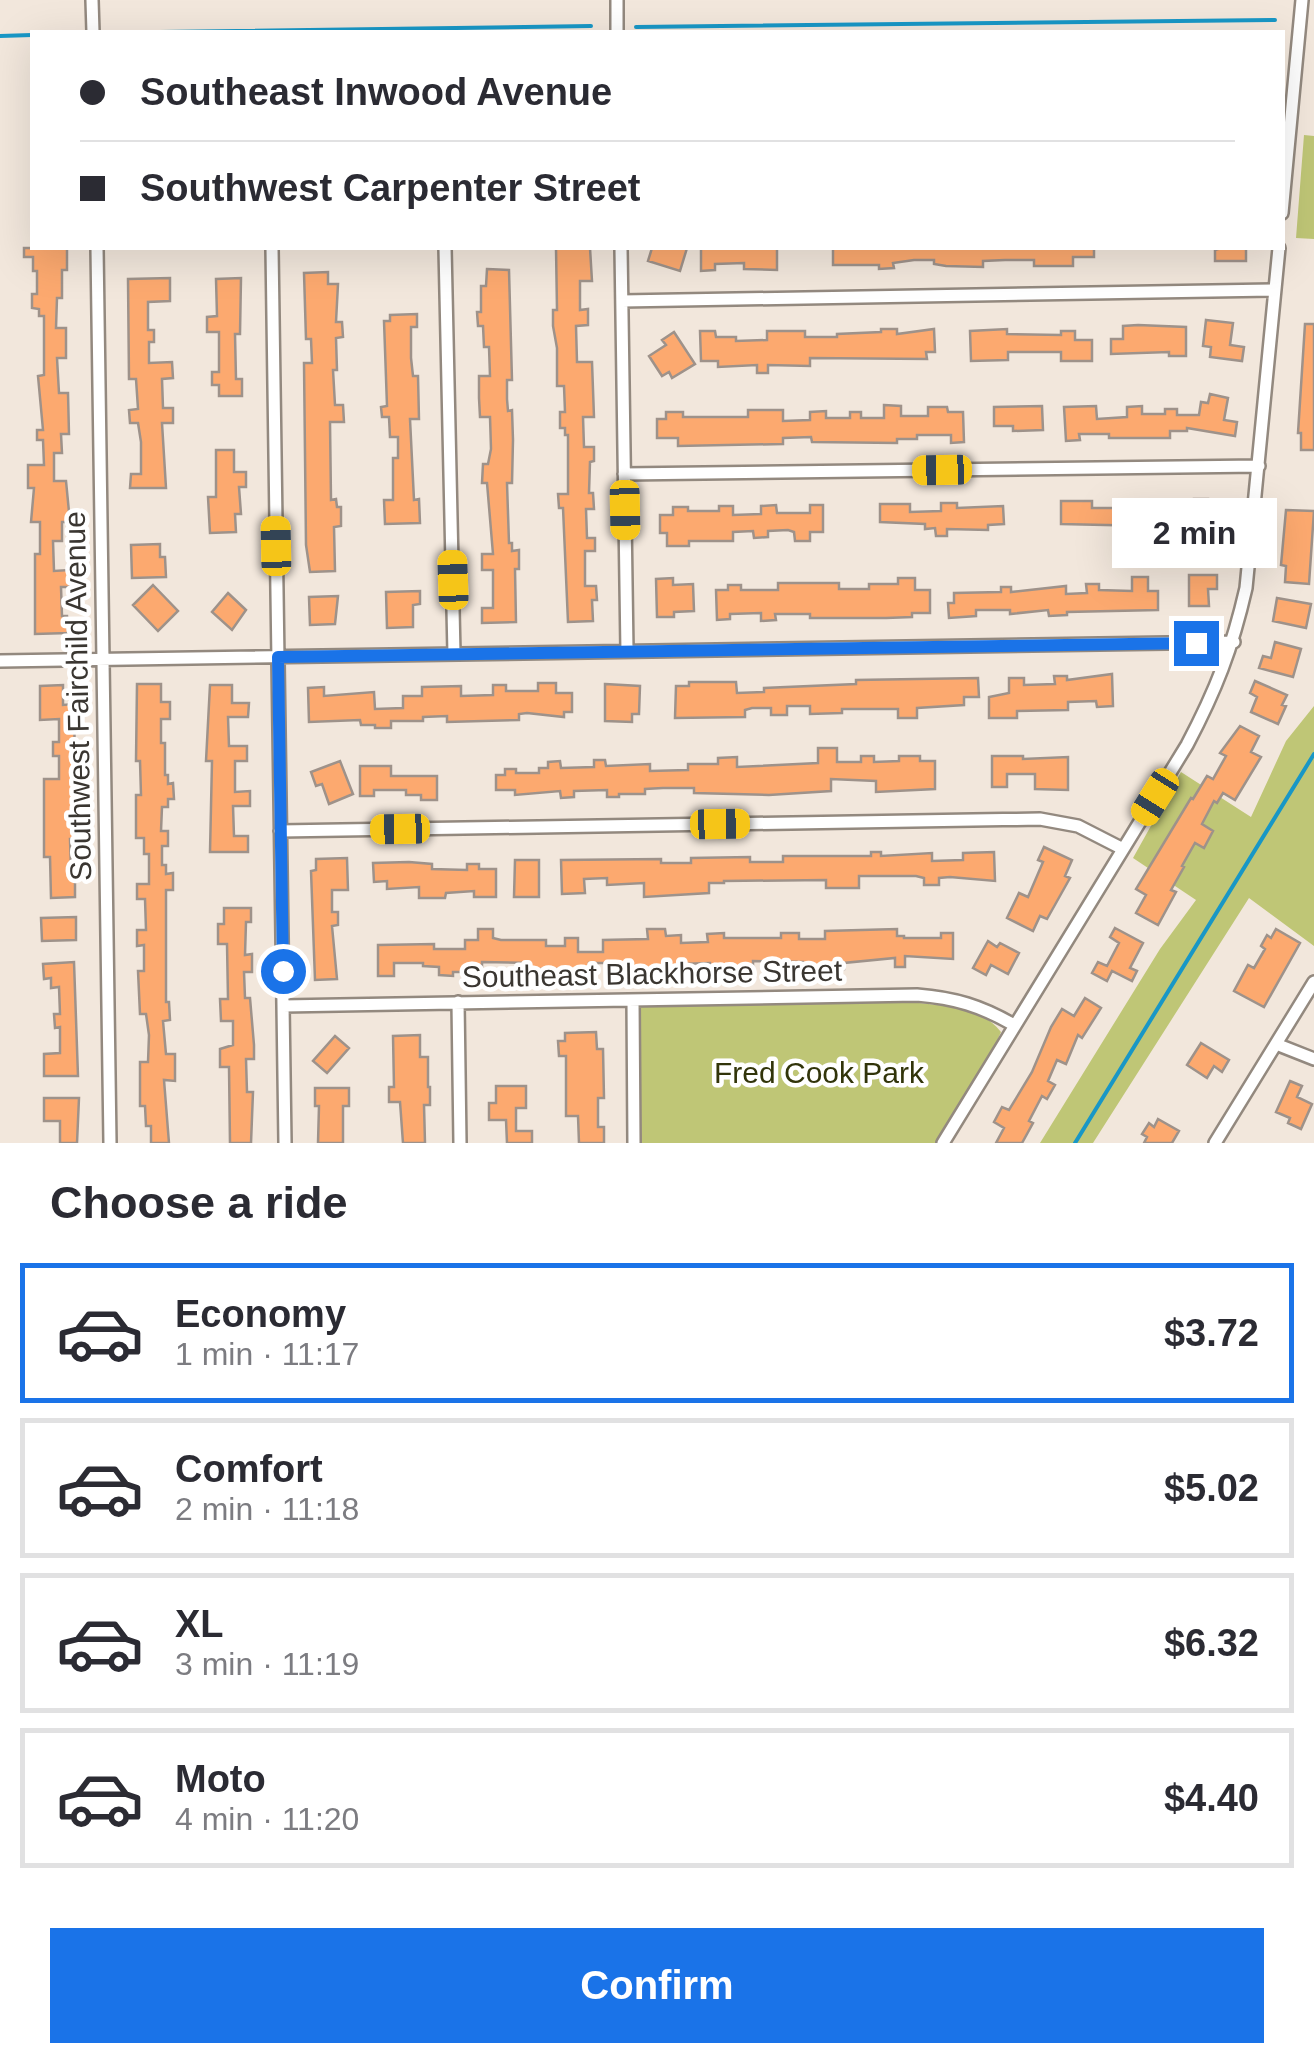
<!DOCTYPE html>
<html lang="en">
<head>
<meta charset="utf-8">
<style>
	body { margin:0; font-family:Helvetica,sans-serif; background:#f2f2f3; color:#2b2b33; height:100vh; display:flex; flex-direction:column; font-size:38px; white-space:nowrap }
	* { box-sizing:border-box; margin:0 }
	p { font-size:32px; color:#7c7c81 }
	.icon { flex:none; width:55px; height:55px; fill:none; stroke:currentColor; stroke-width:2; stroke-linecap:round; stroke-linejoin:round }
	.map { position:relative; height:1143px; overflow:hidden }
	.panel { display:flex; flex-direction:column; background:#fff; flex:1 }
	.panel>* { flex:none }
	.guide { position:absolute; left:30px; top:30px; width:1255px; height:220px; border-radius:0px; box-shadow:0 10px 40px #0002; display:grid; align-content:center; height:220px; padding:0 50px; background:#fff }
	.end { position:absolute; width:45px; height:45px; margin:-22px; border:12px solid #1a73e8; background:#fff; box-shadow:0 0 0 5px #fff }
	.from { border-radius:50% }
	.bubble { position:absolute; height:70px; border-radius:0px; background:#fff; box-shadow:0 10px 40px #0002; font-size:32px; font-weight:600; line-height:70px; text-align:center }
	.car { position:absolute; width:30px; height:60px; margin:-30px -15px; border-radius:12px; box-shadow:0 0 8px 2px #0007; background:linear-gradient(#f5c518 24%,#345 0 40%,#f5c518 0 76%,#345 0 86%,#f5c518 0) }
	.guide b { display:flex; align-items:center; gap:35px; height:95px; font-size:38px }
	.guide b+b { border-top:2px solid #e1e1e2 }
	.guide i { width:25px; height:25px; background:#2b2b33 }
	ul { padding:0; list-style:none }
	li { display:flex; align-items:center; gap:30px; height:140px; margin:0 20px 15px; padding:0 30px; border:5px solid #e1e1e2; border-radius:0px }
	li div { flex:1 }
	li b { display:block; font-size:38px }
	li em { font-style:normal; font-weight:600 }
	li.current { border-color:#1a73e8 }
	li>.icon { width:90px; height:90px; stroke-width:1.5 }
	h2 { padding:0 50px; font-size:45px; line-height:120px }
	.action { display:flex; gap:20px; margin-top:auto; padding:20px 50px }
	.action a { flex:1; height:115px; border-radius:0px; background:#1a73e8; color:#fff; font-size:40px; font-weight:600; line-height:115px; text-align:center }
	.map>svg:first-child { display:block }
	.green { fill:#bfc676 }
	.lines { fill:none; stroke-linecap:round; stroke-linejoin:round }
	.stream { stroke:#1897c6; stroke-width:4 }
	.building { fill:#fca96f; stroke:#9e928a; stroke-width:2.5 }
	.minor-casing { stroke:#93897f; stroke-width:16 }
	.minor { stroke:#fff; stroke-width:11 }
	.route { stroke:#1a73e8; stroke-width:12 }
	.labels { text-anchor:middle; stroke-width:9; stroke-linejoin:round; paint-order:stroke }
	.street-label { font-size:30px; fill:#3a3631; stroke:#fff }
	.park-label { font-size:30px; fill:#31340a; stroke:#fff }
</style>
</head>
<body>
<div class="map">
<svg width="1314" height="1143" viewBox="0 0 1314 1143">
	<rect width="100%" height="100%" fill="#f2e7dc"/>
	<!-- green -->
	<path class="green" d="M1304 135 1314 136V239L1296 238Z
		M1314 706V946L1249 898 1093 1143H1040L1160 949 1196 900 1133 858 1181 772 1251 817 1286 741Z
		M912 1002C943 1007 979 1004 1001 1032L988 1061 937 1143H639L637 1004Z"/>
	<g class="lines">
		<!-- stream -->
		<path class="stream" d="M636 27 1275 20
			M160 32 591 26
			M0 36 32 35
			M1075 1143 1314 754"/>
	</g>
	<!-- building -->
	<path class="building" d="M24 248H67V270H62V298H57L56 328H66V358H57L59 393H68L69 434H61L62 453H54V481H66L70 522H62V541H53L54 571 69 570 70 587H61L62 616H67L68 633 35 634V554H40V522H31L34 488H28V465H44L43 440H37V430H43L38 376 44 375V316H39V309L32 308V294H37V271H33V257H24Z
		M556 248H590L592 281H580V310L588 309V325L576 326 577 362H592L594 417H583L584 447H594V461L590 462 589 493H593L594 509H586L587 538H595V551H585V586H596L597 600H592L593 621 568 622 563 508H559L558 494H568V435H565V428H560V412H565L564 386H557V348L553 326V310H557Z
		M652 248H687L680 271 648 261Z
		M701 248H777V270L744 269V263L715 264V270L701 271Z
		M833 248H1094V257H1073V266H1034V260H1005L983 261V267L946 266 934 264V260H914L893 263 894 268 879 269V265H833Z
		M1221 248H1246V261H1215V250Z
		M487 269 509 270 512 380H507V399L508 411 512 410 513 440 512 483H507L509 543H512V551L519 550V569H515L516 622 482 623V608H493V570H482V554H493L487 483H482L483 464H488L491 449 490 417H480L479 398V376H490L489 347H484L483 326H478L477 312H481V286H486Z
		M328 272V284H338L336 322H342L343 337 336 338 337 370H333L335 405H343L344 422H330L331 500 336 499 337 507H341V526L334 527 335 571 310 572 306 545 304 363H312L311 339H306L304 273Z
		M170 278V301L148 302V330H154V342H149V363L172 362 173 378 162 379 163 408H173V423H162L166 488H130L131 474H141V442L138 423H130L129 410 138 409 136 379H129L128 279Z
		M241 278 240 334H235L236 379H242V396H219V385H212V372H219V332H207V317L217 316 216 279Z
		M417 314V327H411V358L413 376H418L419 419H410L414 500 419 499 420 523 385 524 384 500H393V458H398V437H390L389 417H382L381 407 387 406 384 321H390V315Z
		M1206 320 1233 323 1230 345 1244 347 1242 361 1210 357 1211 347 1203 346Z
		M1305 324H1314V450H1301V433H1298Z
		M1138 325 1186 327V356H1169V352L1111 354V339H1123V326Z
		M881 329H897V334L934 329 935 352H926L927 359 810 358V366L768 365V373H757V365L718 367V361H701L700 331H715L716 337H736V341L767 340V331H805V337H837V334L881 332Z
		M1007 329V334L1061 335V331H1075V340H1092V361H1061V352H1008V360L971 361 970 331Z
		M674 332 695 364 672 378 669 372 662 376 649 356 666 345 662 340Z
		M1210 394 1228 398 1224 420 1237 422 1235 436 1187 428V431H1170V438H1109V434H1079L1080 440 1066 441 1064 407 1096 406 1097 419 1127 417V407L1142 406V414H1165V409H1177V415H1199L1201 402 1208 403Z
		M884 405 901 406V416H928V407H947L948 412H963L964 442 951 443V435H917V439H897V443L812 442 811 437 783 438V444L678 446V438H657V419H666V412H683V417H748V410H783V421L810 420V412L826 411V418H850V412H861V418H884Z
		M1042 406 1043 430 1013 431V426H994V407Z
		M216 450H234V472H246V487H239L241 514H235L236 532 210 533 208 497H216Z
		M1194 499H1208V505H1226V530L1151 531 1150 526 1061 524V501H1092V508H1150L1149 500H1163L1164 510 1194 508Z
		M941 503H957V508L1003 506 1004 524 988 525V530L947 529V536H936L935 528 925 529V524L880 522V504H910V512L941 511Z
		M776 505 777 513H810V505H823V532H810V541H795L794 532 788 530 768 531V537L754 538 753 531 733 532V541H689V546H667V533H660V515H673V507H688V511H719V506H733V515L761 514V506Z
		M1286 510 1314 511 1309 584 1285 582 1286 566 1281 565Z
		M160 544V557H165L166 577 132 578 131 545Z
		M1189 575H1217V589H1208L1209 606H1189Z
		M1132 577H1148V591H1158V610L1067 612V615L1049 616 1048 610 1010 614V610H976V616L949 618 948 603H954V593L1001 592V587H1011V592L1066 586V594L1087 593 1086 584H1099V590L1132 591Z
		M673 578V585L693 584 694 611 674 612V617H657L656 579Z
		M898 578H915V590H930V613H912V617L886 618H810V614H775L776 620 761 621V613L730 614V619L717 620 716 590H728V585H741V590H778V583H839V589H869V584H898Z
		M153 585 178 611 158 631 133 605Z
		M420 591V604L413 605V627L387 628 386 592Z
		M228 593 246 610 232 630 212 612Z
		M338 596 335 624 310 625 309 597Z
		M1277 598 1311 604 1306 628 1273 621Z
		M1275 642 1301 649 1293 677 1259 668 1263 656 1271 658Z
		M1112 674 1113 706 1097 707 1096 701 1068 702V710L1017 711V718H989V697L1009 693V678H1024V685L1055 684 1054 676H1067V680Z
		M978 678 979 697H964V705L917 708V718H898V709H842V713L810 714V706H787V715H771V708H752L745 710V717L675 718 676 686H689V682H736L737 693 764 692V688L856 684V680Z
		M1255 681 1287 695 1282 705 1286 706 1278 724 1251 712 1257 697 1250 693Z
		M538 683H556V693H572V712H564V717L527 713 519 714V720L447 722V716L423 717V721H391V728H375V725H361L360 720 309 722 308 688 324 687V696L374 692 375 709 403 708V696H422V687L461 686V696L493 695V685H506V691H538Z
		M137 684H161V702H170V719H161V743H165V775H168V784L173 783 174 799H168V807H162L161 831H168V846H162V865H166V874L173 873V890H166V1002H169L170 1020 163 1021 166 1054H175V1081L164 1080 169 1143H151V1126H146L145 1106H140V1062H148L149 1035 146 1014H140L138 971H144V945L137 946V930H146L145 899H137V884H149V854H144V838H136V795H141L140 761H136Z
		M605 684 640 686 639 714H632V722L605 721Z
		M63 685V705L74 704 76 839H70L71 869H75V897L51 898 50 857H44V779H59V756H53V742H59V719L40 720V686Z
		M210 685H232V703H249L248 717H228L229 746H247V761H235V792L250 791V806H233L234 836H248V852H210L212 761H206Z
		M1240 726 1259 736 1251 752 1261 757 1235 800 1223 793 1217 803 1214 801 1202 824 1213 831 1204 848 1195 843 1182 866 1184 867 1171 890 1176 892 1158 925 1136 913 1146 895 1136 889 1191 798 1193 799 1207 776 1213 779 1226 756 1220 753Z
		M818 748H837V762H861V756H874V762L899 761V756H920V761H935V789L876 792V781L831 779V791L769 795 694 793V788H663L645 789V794H619V797H607V790L574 791V797L561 798 560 791 515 795V790H496V775H505V769H516V773H539V768H548V762L560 761 561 768 594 767V760H605L606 766 650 764V771L688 770V764H718V758L737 757V767L818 763Z
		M992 756H1023V759L1068 757V790L1035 789V774H1007V787H992Z
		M340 761 353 794 329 804 322 784 316 786 311 772Z
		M360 766H391V776H437V800H421V795H406V790H374V796H360Z
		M1044 847 1072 860 1065 876 1070 878 1047 919 1040 916 1033 931 1007 918 1019 893 1028 897 1043 862 1038 860Z
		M871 852H881V856L932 853V861L963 860V853L994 852 995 881 950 877 939 878V885H924V878L916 876H859V888H826V880L724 881V883H709V893L644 897V883L607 885V878L584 879 585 893 562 894 561 860 661 859V863H691V858L750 857V862H783V856H871Z
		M347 858 348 890H332V912H338V925L332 926 337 979 315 980 311 871 316 870V859Z
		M515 860H539V897H514Z
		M409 862 432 864V869L467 870V864H479V869H496V897H474V891L446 893 445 898H419V887L387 889V881L374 882 373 863Z
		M224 908H251V922H246L245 955 252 954V972H244L245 998H250L254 1045V1059H246L247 1092H253L251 1143H230L229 1067H220V1049L233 1045V1021H221L220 999H228L227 944H218V924H224Z
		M76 917V940L42 941 41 918Z
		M1115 928 1143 943 1130 968 1137 971 1132 981 1112 971 1107 981 1092 973 1098 962 1107 966 1119 943 1110 937Z
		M478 929H493V938L501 940H546V946H565V938H578V952H603V940L648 939 647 929H665L666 936 681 935V943L708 942 707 934 724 933V938H781V933H799V939H825V931L897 929V936H904V938H941V933H953V959L905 956V967H895V958L844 963V969L803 970V962L753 961V970L710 971V963L681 964 682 969 648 971 620 970V963H589V972H558V969H530V963L482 962V972H453V976L439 975V967L423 966V963H394V976H378V945L434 944V949H465V940H478Z
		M1276 929 1300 943 1264 1007 1234 991 1248 965 1254 968 1265 949 1261 946 1267 935 1271 938Z
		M988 941 997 947 1000 943 1019 953 1008 974 991 965 986 975 973 968Z
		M74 962 78 1076H44V1054L60 1053V1027L55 1028 54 1014H60L59 987 51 988V978L44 979 43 964Z
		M1085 998 1101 1008 1082 1038 1078 1035 1066 1064 1057 1060 1048 1081 1055 1085 1047 1099 1042 1096 1029 1121 1033 1123 1022 1143H996L1004 1128 994 1122 1002 1107 1009 1110 1032 1072 1051 1027 1062 1009 1074 1016Z
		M596 1032 597 1049H603L604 1098H598V1127H604V1143H579L578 1116H566V1056H559L558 1041H565V1033Z
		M420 1035V1057H428V1087H430V1105H424L425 1143H403L400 1102H389V1087H394L393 1036Z
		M335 1036 349 1048 327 1073 313 1061Z
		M1201 1043 1229 1060 1222 1072 1214 1066 1207 1078 1187 1065Z
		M1290 1081 1302 1086 1297 1097 1312 1104 1301 1129 1288 1123 1290 1118 1276 1112Z
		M496 1086H526V1108H516V1131H532V1143H507L506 1120H489V1103H496Z
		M315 1088H349V1106H343V1143H318L319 1106H315Z
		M44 1098H79L77 1143H60V1121H44Z
		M1158 1119 1179 1131 1172 1143H1144L1147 1137 1142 1134 1149 1123 1154 1127Z"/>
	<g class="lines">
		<defs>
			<path id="minor" d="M92 0 93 32
				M617 0V32
				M1282 213 1302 0
				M97 248 110 1143
				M272 248 285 1143
				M445 248 454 654
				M621 248 627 651
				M622 301 1275 290
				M624 474 1259 466
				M0 661 1234 642
				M280 831 1040 819 1078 826 1123 849
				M633 1000 634 1143
				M458 1002 460 1143
				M283 1006 917 995C955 998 981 1006 1014 1025
				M1276 1044 1314 1059
				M943 1143 1187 745C1216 690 1232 649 1246 588L1279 248
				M1215 1143 1314 982"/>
		</defs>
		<!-- minor casing -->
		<use href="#minor" class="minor-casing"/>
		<!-- minor -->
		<use href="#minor" class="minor"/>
	</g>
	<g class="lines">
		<!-- route -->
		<path class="route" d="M283 971 278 657 1196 643"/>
	</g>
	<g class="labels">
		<!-- street labels -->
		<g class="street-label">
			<text transform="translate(78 696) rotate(-91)" y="10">Southwest Fairchild Avenue</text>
			<text transform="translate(652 974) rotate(-1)" y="10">Southeast Blackhorse Street</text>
		</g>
		<!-- park labels -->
		<g class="park-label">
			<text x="819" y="1083">Fred Cook Park</text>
		</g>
	</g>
</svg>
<i class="end from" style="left:283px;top:971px"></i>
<i class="end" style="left:1196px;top:643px"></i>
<div class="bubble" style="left:1112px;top:498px;width:165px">2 min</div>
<i class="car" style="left:942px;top:470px;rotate:269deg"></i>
<i class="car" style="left:625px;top:510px;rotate:179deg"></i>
<i class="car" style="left:276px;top:546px;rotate:359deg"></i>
<i class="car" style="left:453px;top:580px;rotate:358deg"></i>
<i class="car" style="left:1155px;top:797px;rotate:212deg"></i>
<i class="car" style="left:720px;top:824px;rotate:89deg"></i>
<i class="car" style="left:400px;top:829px;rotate:269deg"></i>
<div class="guide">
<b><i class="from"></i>Southeast Inwood Avenue</b>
<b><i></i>Southwest Carpenter Street</b>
</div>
</div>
<section class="panel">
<h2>Choose a ride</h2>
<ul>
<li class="current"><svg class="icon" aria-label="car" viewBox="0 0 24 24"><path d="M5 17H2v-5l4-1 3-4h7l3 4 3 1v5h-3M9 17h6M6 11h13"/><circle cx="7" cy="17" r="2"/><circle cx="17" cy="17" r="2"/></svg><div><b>Economy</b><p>1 min · 11:17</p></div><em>$3.72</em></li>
<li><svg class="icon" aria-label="car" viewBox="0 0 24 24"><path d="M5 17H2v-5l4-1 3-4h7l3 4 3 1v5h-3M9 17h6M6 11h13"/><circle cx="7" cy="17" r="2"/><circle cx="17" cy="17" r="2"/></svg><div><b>Comfort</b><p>2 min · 11:18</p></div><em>$5.02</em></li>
<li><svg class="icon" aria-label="car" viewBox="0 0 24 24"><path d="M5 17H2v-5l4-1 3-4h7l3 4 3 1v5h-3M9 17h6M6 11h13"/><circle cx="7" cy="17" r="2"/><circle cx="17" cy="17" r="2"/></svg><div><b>XL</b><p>3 min · 11:19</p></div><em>$6.32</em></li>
<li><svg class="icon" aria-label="car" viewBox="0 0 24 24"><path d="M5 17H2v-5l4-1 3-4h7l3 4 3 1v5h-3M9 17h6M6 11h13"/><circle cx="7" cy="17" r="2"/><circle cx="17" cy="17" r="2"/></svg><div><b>Moto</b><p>4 min · 11:20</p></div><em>$4.40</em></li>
</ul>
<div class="action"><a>Confirm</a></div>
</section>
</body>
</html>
